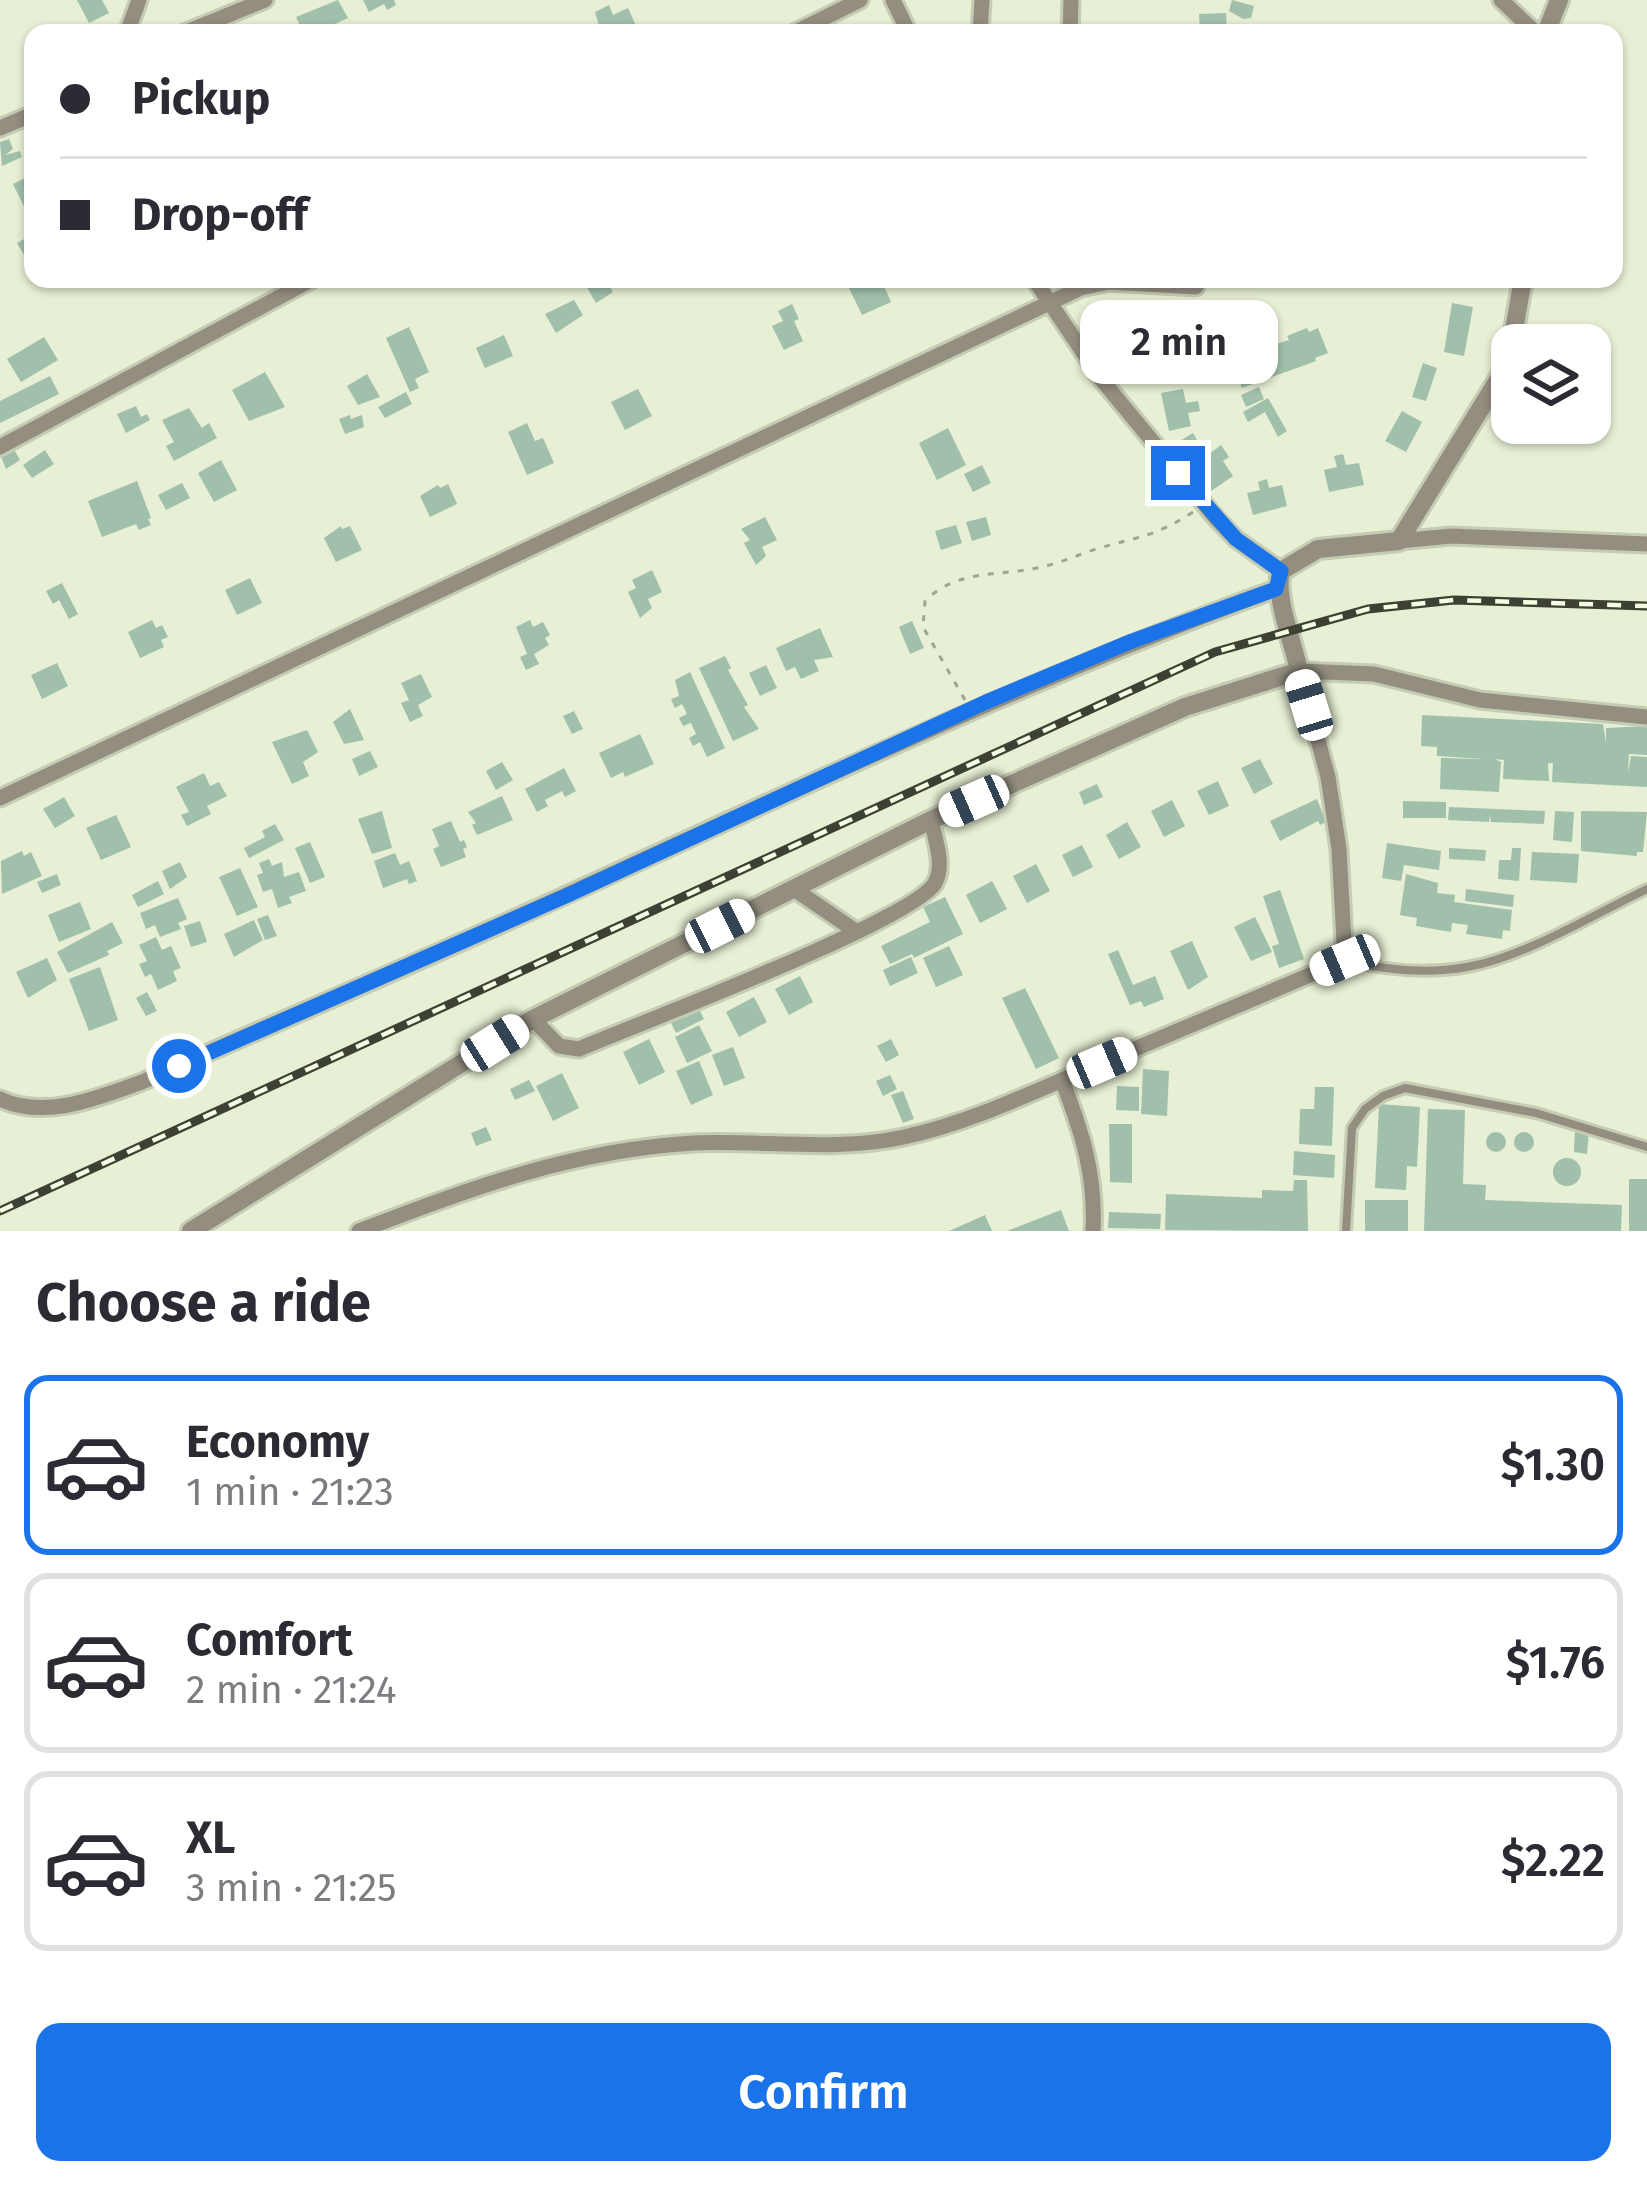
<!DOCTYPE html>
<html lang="en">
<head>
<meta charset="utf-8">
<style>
	body { margin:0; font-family:"Fira Sans",sans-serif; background:#f2f2f3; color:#2b2b33; height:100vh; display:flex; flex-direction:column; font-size:45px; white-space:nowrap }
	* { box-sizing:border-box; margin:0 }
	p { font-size:39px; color:#7c7c81 }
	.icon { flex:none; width:66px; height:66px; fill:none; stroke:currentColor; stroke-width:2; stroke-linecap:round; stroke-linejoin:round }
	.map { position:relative; height:1231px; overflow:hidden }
	.panel { display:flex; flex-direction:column; background:#fff; flex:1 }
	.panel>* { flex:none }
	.banner { position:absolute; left:24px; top:24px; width:1599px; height:264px; border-radius:24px; box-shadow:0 3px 9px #0004; display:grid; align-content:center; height:264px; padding:0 36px; background:#fff }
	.controls { position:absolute; left:1491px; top:324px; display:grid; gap:24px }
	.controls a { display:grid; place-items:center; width:120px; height:120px; border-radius:24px; background:#fff; box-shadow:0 3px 9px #0004; font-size:60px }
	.end { position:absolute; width:54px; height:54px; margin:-27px; border:15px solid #1a73e8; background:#fff; box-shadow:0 0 0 6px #fff }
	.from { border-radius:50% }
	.bubble { position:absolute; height:84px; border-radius:24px; background:#fff; box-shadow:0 3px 9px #0004; font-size:39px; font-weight:600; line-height:84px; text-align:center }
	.car { position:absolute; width:36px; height:72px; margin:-36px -18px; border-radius:15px; box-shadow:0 0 9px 3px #0007; background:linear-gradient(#fff 24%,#345 0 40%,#fff 0 76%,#345 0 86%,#fff 0) }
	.banner b { display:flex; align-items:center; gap:42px; height:114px; font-size:45px }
	.banner b+b { border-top:3px solid #e1e1e2 }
	.banner i { width:30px; height:30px; background:#2b2b33 }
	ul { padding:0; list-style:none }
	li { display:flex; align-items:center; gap:36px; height:180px; margin:0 24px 18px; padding:0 12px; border:6px solid #e1e1e2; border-radius:24px }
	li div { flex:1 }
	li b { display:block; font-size:45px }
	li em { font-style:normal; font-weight:600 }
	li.on { border-color:#1a73e8 }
	li>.icon { width:108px; height:108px; stroke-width:1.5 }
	h2 { padding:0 36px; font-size:54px; line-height:144px }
	.primary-button { display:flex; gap:24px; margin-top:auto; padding:24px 36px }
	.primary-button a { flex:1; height:138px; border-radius:24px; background:#1a73e8; color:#fff; font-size:48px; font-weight:600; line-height:138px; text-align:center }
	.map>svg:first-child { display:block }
	.building { fill:#a1c0ab }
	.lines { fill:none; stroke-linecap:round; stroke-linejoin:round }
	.service-casing { stroke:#c5ccb4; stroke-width:14 }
	.minor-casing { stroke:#c5ccb4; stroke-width:21 }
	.tertiary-casing { stroke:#c5ccb4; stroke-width:24 }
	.path { stroke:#9fa590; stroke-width:3; stroke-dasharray:6 9; stroke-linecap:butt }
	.service { stroke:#948e81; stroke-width:8 }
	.minor { stroke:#948e81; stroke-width:15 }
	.tertiary { stroke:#948e81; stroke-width:18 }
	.rail-casing { stroke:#3d4134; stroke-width:9 }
	.rail { stroke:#f4fde1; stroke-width:4.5; stroke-dasharray:14; stroke-linecap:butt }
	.route { stroke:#1a73e8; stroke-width:15 }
</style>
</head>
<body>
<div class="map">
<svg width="1647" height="1231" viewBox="0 0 1647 1231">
	<rect width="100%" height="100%" fill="#e7efd4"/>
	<!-- building -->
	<path class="building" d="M77 0H102L109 13 89 23Z
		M338 0 348 18 333 25 335 30 329 33H310L307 27 302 30 296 17Z
		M363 0H394L396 5 387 10 384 4 369 12Z
		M1232 0 1254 6 1251 18 1243 19 1229 11Z
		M609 5 613 15 628 8 637 28 626 33H601L595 12Z
		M1226 13 1227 33H1200L1199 14Z
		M9 139 13 149 5 155 20 151 22 157 2 166 0 142Z
		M29 176 33 185V225L13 184Z
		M33 234V270L17 243Z
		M582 279H605L613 292 596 303Z
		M859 279H881L891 302 862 315 849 288 861 283Z
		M574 300 583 315 556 333 545 314Z
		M1452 303 1473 307 1464 356 1444 352Z
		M792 304 799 319 794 321 803 341 784 350 772 326 783 321 778 311Z
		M1169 320 1170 329 1178 327 1181 338 1173 340 1176 353 1153 358 1146 325Z
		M409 327 429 372 415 379 419 388 410 392 386 338Z
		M1307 328 1309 332 1318 328 1328 353 1315 358 1316 361 1242 388 1232 363 1243 358 1242 355 1289 340 1287 336Z
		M504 335 513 356 485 368 476 348Z
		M44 337 58 360 21 382 7 359Z
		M1423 363 1437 368 1426 401 1412 397Z
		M265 372 285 407 249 421 232 390Z
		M367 374 380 397 358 405 347 386Z
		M50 376 59 394 0 423V401Z
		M1259 387 1264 399 1246 407 1241 395Z
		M638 389 652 416 625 430 611 402Z
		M1183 389 1186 403 1198 401 1200 411 1188 413 1191 426 1169 431 1161 393Z
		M406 392 412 404 385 418 378 407Z
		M1268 398 1287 431 1278 437 1265 412 1248 422 1243 412Z
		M136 406 141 417 147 414 150 420 126 433 117 414Z
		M189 408 202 428 209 423 217 438 174 461 166 446 174 442 162 420Z
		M1402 411 1422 422 1406 452 1385 441Z
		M350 415 351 419 362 415 364 427 345 434 339 419Z
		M527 423 535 441 543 438 554 463 527 475 508 432Z
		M948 428 966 465 937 480 919 443Z
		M1193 433 1202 449 1188 457 1180 441Z
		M1221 445 1229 457 1223 461 1233 476 1211 491 1193 466Z
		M12 446 20 460 6 469 0 454Z
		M45 450 54 464 32 478 23 465Z
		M1343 454 1346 465 1359 463 1364 485 1329 492 1324 470 1337 467 1334 456Z
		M221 460 237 490 214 502 198 473Z
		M982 465 991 483 973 492 964 474Z
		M1267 479 1269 488 1282 485 1287 506 1253 515 1247 493 1260 490 1258 482Z
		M137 481 151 518 148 519 151 525 139 530 136 524 102 537 88 501Z
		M182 483 190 498 166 510 158 495Z
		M448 484 457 504 430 517 420 496 438 485 440 488Z
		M765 517 777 540 762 547 766 556 756 565 744 543 750 540 741 529Z
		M986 517 991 535 972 541 966 522Z
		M956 525 962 543 941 550 935 531Z
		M341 526 342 529 350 526 362 550 336 562 324 538Z
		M652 570 662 592 648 599 652 608 640 618 628 592 636 588 632 580Z
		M250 578 262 603 237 615 225 590Z
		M62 583 78 614 69 619 59 600 53 604 46 591Z
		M152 620 156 628 162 625 168 637 161 640 164 647 140 658 128 632Z
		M530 620 533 627 543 622 550 635 545 638 549 645 534 654 539 664 526 670 520 657 527 654 516 627Z
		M912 621 924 648 910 654 899 627Z
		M820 628 833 657 814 660 819 671 801 679 795 667 786 671 776 648Z
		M725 656 731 668 728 670 748 705 744 707 759 729 733 741 699 668Z
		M57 663 68 686 42 699 31 675Z
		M766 665 777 688 760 696 749 673Z
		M690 672 725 748 707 757 700 742 693 746 689 738 696 734 691 723 683 726 679 718 687 714 682 704 675 708 671 699 679 696 675 680Z
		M421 674 432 697 418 705 423 716 410 722 401 703 409 700 401 683Z
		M350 709 364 740 344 744 333 722Z
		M574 711 583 729 572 734 563 716Z
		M1422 715 1603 724 1606 743V728L1647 726V755L1629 754 1628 773 1631 756 1647 757V787L1552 782 1553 763H1548L1549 781 1503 779 1504 760 1495 759 1501 762 1499 792 1440 789 1441 758 1486 759 1437 756V747L1421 746Z
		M307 730 318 752 303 762 309 776 292 784 272 742Z
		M640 734 654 764 625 777 623 772 611 778 599 753Z
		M370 751 378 767 359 776 352 759Z
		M1260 759 1273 784 1254 794 1241 768Z
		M502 762 513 780 496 790 486 771Z
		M564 768 576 791 565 797 562 791 545 800 548 806 537 812 525 789Z
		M204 773 210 786 219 782 227 796 207 806 211 814 187 826 181 815 189 812 176 787Z
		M1218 781 1229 806 1209 815 1197 791Z
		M1097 784 1103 797 1084 805 1079 792Z
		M502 796 513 820 477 835 472 825 476 823 468 812Z
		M64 797 75 816 55 828 43 809Z
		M1317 799 1326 822 1320 825 1318 821 1280 841 1270 821Z
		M1172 800 1185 826 1164 837 1151 811Z
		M1403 801 1446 802V818H1403Z
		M1449 807 1545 811 1544 824 1491 822 1490 815 1489 822 1448 820Z
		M382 811 392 848 372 854 358 819Z
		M1555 811 1574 812 1572 842 1553 840Z
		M1581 811 1647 812 1643 852H1637V856L1581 851Z
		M116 815 131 847 101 860 86 828Z
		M451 821 460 842 464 840 467 847 463 849 466 857 441 867 433 849 439 846 432 829Z
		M1127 822 1141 847 1119 859 1106 835Z
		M275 824 284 840 249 858 244 848 265 837 262 831Z
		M310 842 325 877 310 883 295 848Z
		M1387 843 1441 851 1439 870 1404 865 1401 881 1382 878Z
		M1082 845 1093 867 1073 877 1062 855Z
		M1449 848 1486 850 1485 861 1449 859Z
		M1512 848H1521L1519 881 1498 879 1499 860H1511Z
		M22 851 24 856 31 852 42 876 2 894 1 861Z
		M1532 852 1579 854 1577 883 1530 880Z
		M395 853 400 865 409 861 417 881 409 884 407 879 383 888 374 861Z
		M269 859 272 866 282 862 284 877 299 872 306 891 289 897 292 903 278 908 272 889 263 892 257 875 263 873 259 863Z
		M180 862 187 877 170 889 162 871Z
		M1036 864 1050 891 1027 903 1013 876Z
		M240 868 258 907 237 916 219 877Z
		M57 874 61 885 42 893 37 882Z
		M1406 874 1438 883 1437 893 1455 895 1454 902 1512 910 1510 931 1503 930 1502 939 1466 934 1468 925 1452 923 1451 932 1416 926 1417 918 1400 915Z
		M158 881 164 894 138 907 132 895Z
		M992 881 1007 909 980 923 966 895Z
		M1466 889 1514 895 1513 907 1465 901Z
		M1280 890 1304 959 1279 968 1272 946 1279 944 1263 896Z
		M945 897 963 934 914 958 912 954 890 964 881 946 930 922 923 907Z
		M178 898 187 919 178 923 181 929 160 937 155 925 146 929 140 913Z
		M80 902 91 929 59 942 48 915Z
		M268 915 277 936 265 940 257 919Z
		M1255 917 1272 952 1251 961 1234 927Z
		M254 920 263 940 234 957 224 934Z
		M200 921 207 942 191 947 184 926Z
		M112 922 123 943 107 951 109 955 68 973 57 952Z
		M156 937 162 950 171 946 181 968 173 971 177 981 158 990 151 974 145 977 139 964 147 961 139 945Z
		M1192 941 1208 977 1188 990 1170 951Z
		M949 946 963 975 936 987 923 958Z
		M1118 950 1133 985 1155 976 1164 999 1144 1007 1141 1001 1130 1005 1108 954Z
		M911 957 918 973 890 986 883 970Z
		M47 958 57 980 28 998 16 972Z
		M100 967 118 1020 89 1031 69 979Z
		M800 976 813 1002 789 1015 775 989Z
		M1025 988 1059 1058 1036 1069 1002 998Z
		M147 992 157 1011 146 1016 136 998Z
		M754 997 767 1022 739 1037 726 1012Z
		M699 1009 704 1019 676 1033 671 1023Z
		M699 1025 712 1051 687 1063 675 1037Z
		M649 1039 665 1072 639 1085 623 1052Z
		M891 1039 899 1055 886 1062 877 1046Z
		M733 1047 745 1078 724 1086 712 1055Z
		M699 1061 713 1095 691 1105 676 1071Z
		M1143 1069 1169 1071 1167 1116 1141 1114Z
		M562 1073 579 1108 553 1121 536 1086Z
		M890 1075 897 1089 883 1096 876 1081Z
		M529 1080 535 1091 515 1100 510 1089Z
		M1117 1086 1139 1087V1111L1116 1110Z
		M1315 1087H1334L1332 1146 1299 1144 1300 1109H1314Z
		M903 1091 914 1119 903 1123 891 1095Z
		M1379 1104 1420 1107 1417 1167 1407 1166 1406 1190 1375 1188Z
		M1428 1109 1465 1110 1463 1184 1486 1185 1485 1200 1622 1205 1621 1231H1424Z
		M1109 1124H1132V1183L1110 1182Z
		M486 1127 492 1140 476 1146 471 1133Z
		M1575 1130 1589 1131 1587 1154 1574 1152Z
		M1486 1142a10 10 0 1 1 20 0a10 10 0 1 1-20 0Z
		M1514 1142a10 10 0 1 1 20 0a10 10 0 1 1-20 0Z
		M1294 1151 1335 1155 1334 1178 1293 1175Z
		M1553 1172a14 14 0 1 1 28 0a14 14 0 1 1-28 0Z
		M1629 1179H1647V1231H1629Z
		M1294 1180H1307L1308 1231 1165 1230 1166 1194 1262 1198V1190L1293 1191Z
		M1365 1200H1408V1231H1365Z
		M1061 1210 1069 1231H1007Z
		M1109 1212 1161 1214 1160 1229 1108 1228Z
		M985 1215 992 1231H949Z"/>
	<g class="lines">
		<defs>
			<path id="service" d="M1347 961C1385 970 1428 974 1467 967 1525 957 1594 914 1647 889
				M1346 1231 1352 1128 1365 1109 1383 1096 1405 1088 1536 1113 1647 1147"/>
			<path id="minor" d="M893 0 909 33
				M1501 0 1536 33
				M127 33 139 0
				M184 33 265 0
				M794 33 860 0
				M980 33 982 0
				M1070 33 1071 0
				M0 128 33 114
				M1034 279 1101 379 1215 517 1236 539 1281 571
				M0 447 313 279
				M1399 541 1451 536 1647 544
				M0 798 1081 288 1109 282 1196 287
				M794 889 857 932
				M533 1019 559 1046 579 1049C635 1025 914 920 935 883 945 865 935 839 931 820
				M1062 1080C1082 1132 1096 1175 1093 1231
				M0 1099C45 1120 98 1098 142 1082 286 1018 431 957 575 891 807 785 1036 676 1276 589
				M359 1231C472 1188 572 1150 694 1143 763 1140 836 1152 904 1137 969 1123 1031 1093 1092 1067 1177 1031 1261 996 1345 960L1339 849 1328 777 1299 671 1374 674 1480 700 1647 717"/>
			<path id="tertiary" d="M1546 33 1559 0
				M191 1231 533 1019 931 820 1185 707 1299 671C1293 641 1274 597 1281 571L1318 549 1399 541 1508 364 1523 279"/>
		</defs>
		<!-- service casing -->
		<use href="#service" class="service-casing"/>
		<!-- minor casing -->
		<use href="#minor" class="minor-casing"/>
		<!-- tertiary casing -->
		<use href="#tertiary" class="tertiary-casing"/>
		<!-- path -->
		<path class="path" d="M965 700 923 627 925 601C958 568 1000 577 1042 567 1060 563 1078 555 1096 549 1137 537 1155 537 1193 512"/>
		<!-- service -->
		<use href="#service" class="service"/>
		<!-- minor -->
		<use href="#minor" class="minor"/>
		<!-- tertiary -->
		<use href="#tertiary" class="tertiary"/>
		<defs>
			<path id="rail" d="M0 1211 1215 652 1368 609 1454 600 1647 606"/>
		</defs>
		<!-- rail casing -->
		<use href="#rail" class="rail-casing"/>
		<!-- rail -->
		<use href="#rail" class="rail"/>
	</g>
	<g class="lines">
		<!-- route -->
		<path class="route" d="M179 1066 568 895 986 702 1132 641 1276 589 1281 571 1236 539 1178 473"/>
	</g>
</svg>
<div class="controls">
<a><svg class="icon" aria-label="layers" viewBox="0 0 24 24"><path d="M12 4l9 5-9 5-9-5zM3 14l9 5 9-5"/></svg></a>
</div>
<i class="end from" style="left:179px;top:1066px"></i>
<i class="end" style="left:1178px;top:473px"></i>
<div class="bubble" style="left:1080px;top:300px;width:198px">2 min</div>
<i class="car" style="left:1309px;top:705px;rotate:343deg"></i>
<i class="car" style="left:974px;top:801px;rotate:246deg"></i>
<i class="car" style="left:720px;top:926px;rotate:63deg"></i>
<i class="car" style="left:1345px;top:960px;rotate:247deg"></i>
<i class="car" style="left:495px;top:1043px;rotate:58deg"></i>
<i class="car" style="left:1102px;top:1063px;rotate:67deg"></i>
<div class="banner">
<b><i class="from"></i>Pickup</b>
<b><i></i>Drop-off</b>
</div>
</div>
<section class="panel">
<h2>Choose a ride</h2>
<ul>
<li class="on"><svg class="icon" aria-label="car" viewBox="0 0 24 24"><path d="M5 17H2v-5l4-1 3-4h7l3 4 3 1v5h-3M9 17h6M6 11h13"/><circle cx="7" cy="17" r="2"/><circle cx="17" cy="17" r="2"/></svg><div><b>Economy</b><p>1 min · 21:23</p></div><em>$1.30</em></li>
<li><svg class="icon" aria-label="car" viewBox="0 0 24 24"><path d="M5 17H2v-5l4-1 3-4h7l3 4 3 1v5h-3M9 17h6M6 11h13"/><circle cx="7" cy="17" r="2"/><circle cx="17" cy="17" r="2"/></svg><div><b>Comfort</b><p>2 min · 21:24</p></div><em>$1.76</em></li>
<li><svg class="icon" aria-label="car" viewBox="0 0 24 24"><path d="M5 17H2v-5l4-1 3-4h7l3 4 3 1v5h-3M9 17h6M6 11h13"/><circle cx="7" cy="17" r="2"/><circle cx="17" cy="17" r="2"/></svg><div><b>XL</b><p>3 min · 21:25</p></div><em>$2.22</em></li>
</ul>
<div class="primary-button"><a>Confirm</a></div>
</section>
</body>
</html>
